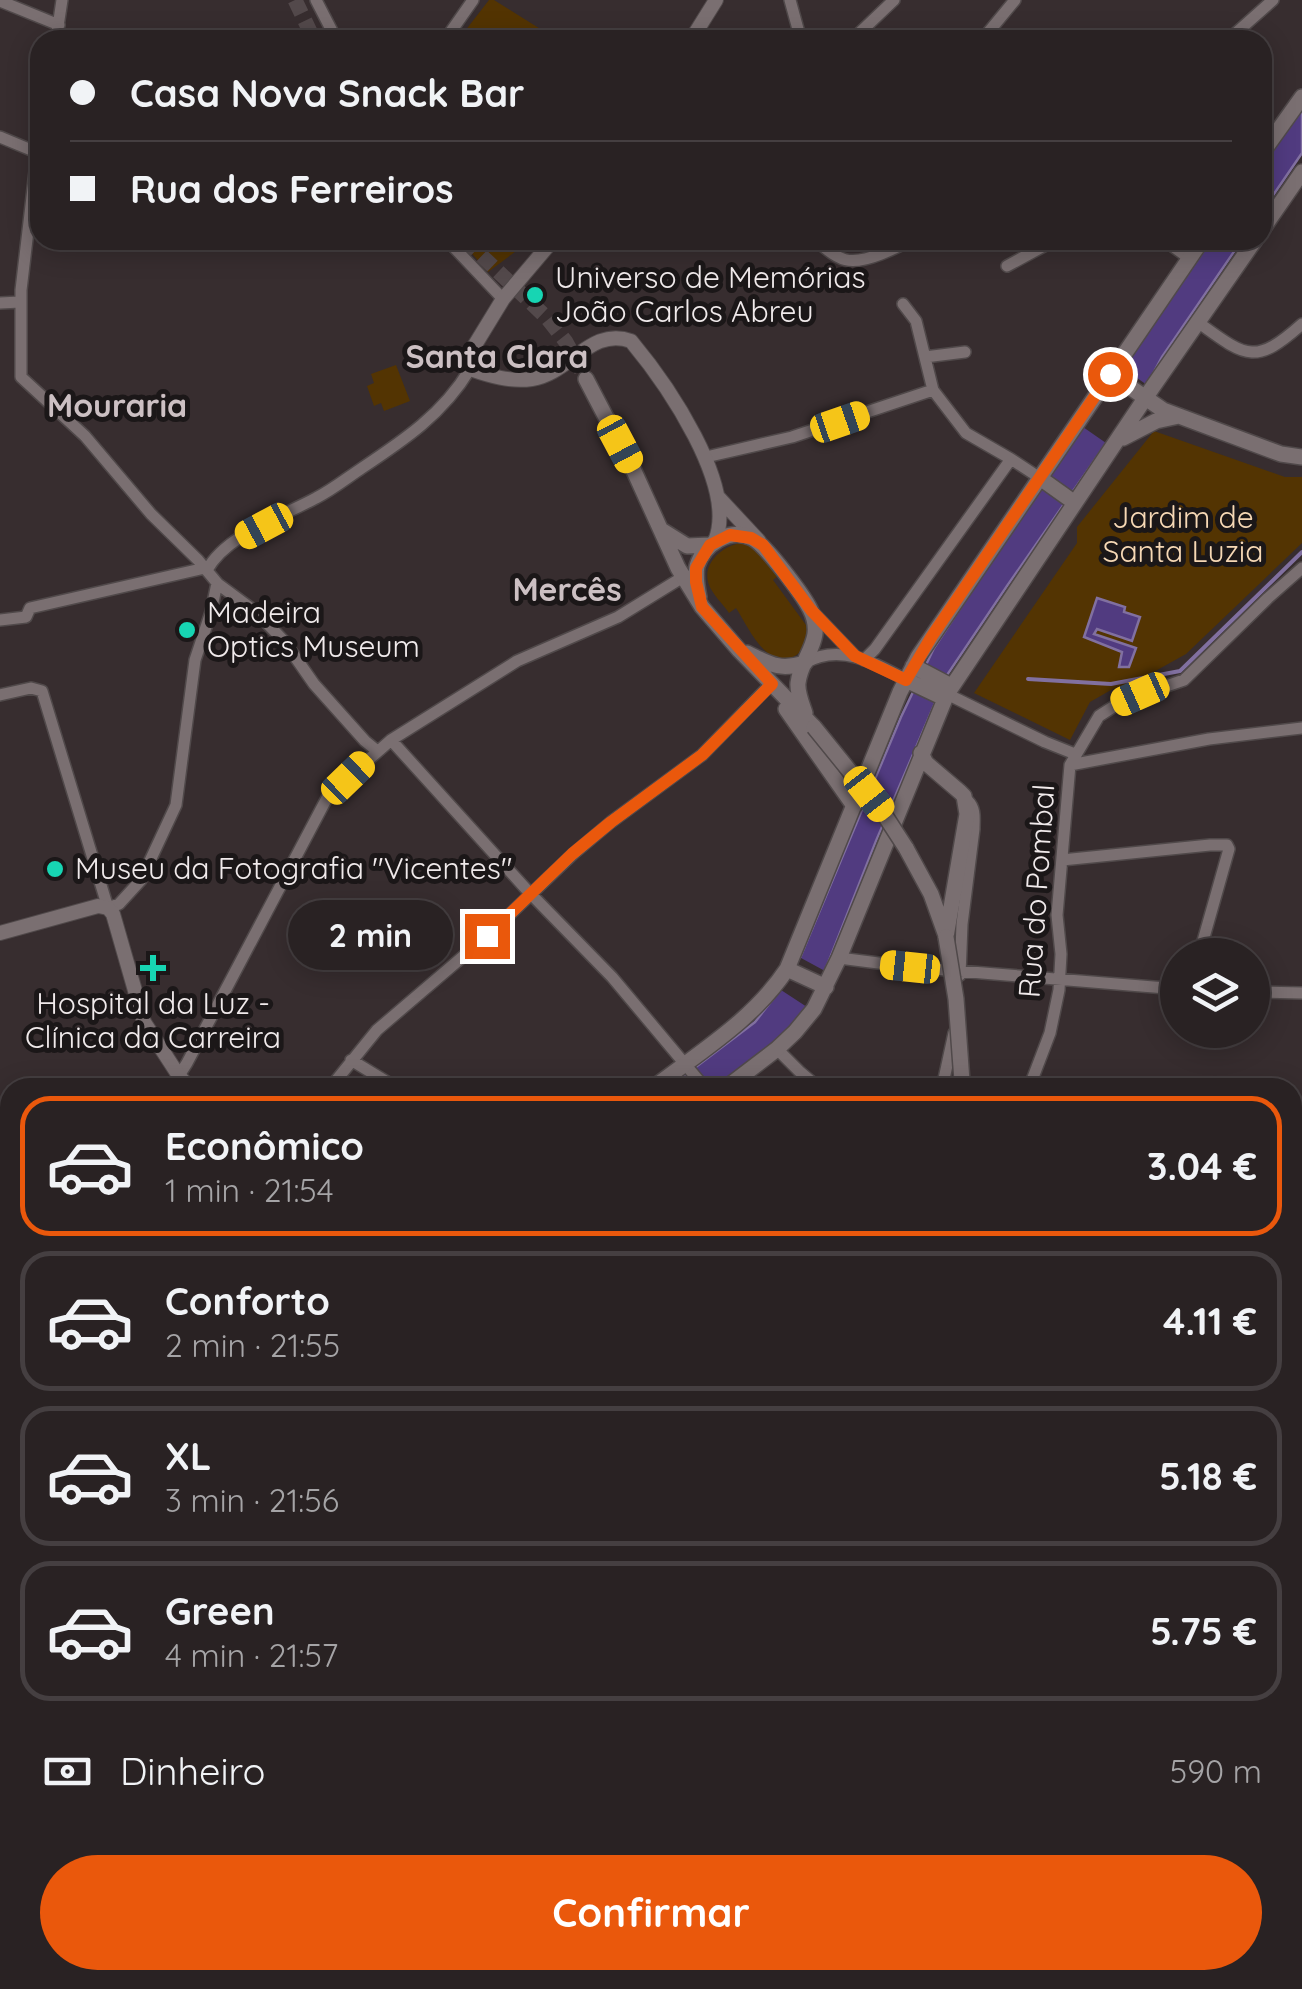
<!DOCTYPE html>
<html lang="pt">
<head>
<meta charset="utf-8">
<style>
	body { margin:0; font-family:Quicksand,sans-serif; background:#312a2b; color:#f1f3f6; height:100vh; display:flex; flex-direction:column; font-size:38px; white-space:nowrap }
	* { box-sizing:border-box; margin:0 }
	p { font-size:32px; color:#a5a4a6 }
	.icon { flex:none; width:55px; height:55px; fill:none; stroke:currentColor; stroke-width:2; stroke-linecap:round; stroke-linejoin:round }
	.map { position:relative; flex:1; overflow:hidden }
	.side { position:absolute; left:0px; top:1078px; width:1302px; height:912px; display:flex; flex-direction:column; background:#292223; border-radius:30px 30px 0 0; box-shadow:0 5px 25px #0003,0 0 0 2px #453f41 }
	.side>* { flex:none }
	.guide { position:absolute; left:30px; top:30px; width:1242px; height:220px; border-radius:30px; box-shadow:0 5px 25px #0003,0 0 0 2px #453f41; display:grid; align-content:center; height:220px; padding:0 40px; background:#292223 }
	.controls { position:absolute; left:1160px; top:938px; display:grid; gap:20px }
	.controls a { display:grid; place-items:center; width:110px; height:110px; border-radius:50%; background:#292223; box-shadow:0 5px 25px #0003,0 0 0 2px #453f41; font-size:50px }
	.end { position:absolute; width:45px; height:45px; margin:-22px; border:12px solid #ea580c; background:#fff; box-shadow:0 0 0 5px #fff }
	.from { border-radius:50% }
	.bubble { position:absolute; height:70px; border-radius:35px; background:#292223; box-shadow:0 5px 25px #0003,0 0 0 2px #453f41; font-size:32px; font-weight:800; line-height:70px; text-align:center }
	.car { position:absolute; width:30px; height:60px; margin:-30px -15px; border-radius:12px; box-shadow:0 0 8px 2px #0007; background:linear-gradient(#f5c518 24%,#345 0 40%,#f5c518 0 76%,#345 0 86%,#f5c518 0) }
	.guide b { display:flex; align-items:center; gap:35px; height:95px; font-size:38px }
	.guide b+b { border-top:2px solid #453f41 }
	.guide i { width:25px; height:25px; background:#f1f3f6 }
	ul { padding:18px 0 0; list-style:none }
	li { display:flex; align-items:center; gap:30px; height:140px; margin:0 20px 15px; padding:0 20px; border:5px solid #453f41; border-radius:30px }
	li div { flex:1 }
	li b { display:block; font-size:38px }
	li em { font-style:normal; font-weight:800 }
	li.current { border-color:#ea580c }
	li>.icon { width:90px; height:90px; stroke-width:1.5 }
	.pay { display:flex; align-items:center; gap:25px; height:110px; padding:0 40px; font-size:38px }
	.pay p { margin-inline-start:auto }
	.button { display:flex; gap:20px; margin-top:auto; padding:20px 40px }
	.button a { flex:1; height:115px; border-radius:60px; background:#ea580c; color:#fff; font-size:40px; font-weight:800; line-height:115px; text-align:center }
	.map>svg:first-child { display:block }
	.green { fill:#533402 }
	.water { fill:#513b80; stroke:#8170a0; stroke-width:2.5 }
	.pier { fill:#372d2f }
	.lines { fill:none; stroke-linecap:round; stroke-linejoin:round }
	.stream { stroke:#8170a0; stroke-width:4 }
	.secondary-tunnel { stroke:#53494b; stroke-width:15; stroke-dasharray:15 8; stroke-linecap:butt }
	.minor-casing { stroke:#50494a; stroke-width:14 }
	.tertiary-casing { stroke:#50494a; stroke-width:16 }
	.secondary-casing { stroke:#50494a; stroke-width:18 }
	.minor { stroke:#7a6f71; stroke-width:11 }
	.tertiary { stroke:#7a6f71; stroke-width:14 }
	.secondary { stroke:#7a6f71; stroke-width:15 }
	.secondary-bridge-casing { stroke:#50494a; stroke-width:18; stroke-linecap:butt }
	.secondary-bridge { stroke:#7a6f71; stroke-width:15 }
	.route { stroke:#ea580c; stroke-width:12 }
	.poi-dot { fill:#17d5b3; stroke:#1b1718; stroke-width:4 }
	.labels { text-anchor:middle; stroke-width:10; stroke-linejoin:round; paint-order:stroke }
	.poi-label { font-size:30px; fill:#f0eaeb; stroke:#1b1718; text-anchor:start }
	.park-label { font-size:30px; fill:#f6d8b5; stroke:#1b1718 }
	.street-label { font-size:30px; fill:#f0eaeb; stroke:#1b1718 }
	.neighbourhood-label { font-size:32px; font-weight:bold; fill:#ccc0c3; stroke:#1b1718 }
</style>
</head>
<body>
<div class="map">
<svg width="1302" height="1989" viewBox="0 0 1302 1989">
	<rect width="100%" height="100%" fill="#372d2f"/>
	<!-- green -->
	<path class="green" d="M489 0H494L558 40H458Z
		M460 240H531L488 272Z
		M396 365 410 401 384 411 381 403 374 406 367 386 374 383 371 374Z
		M1154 431 1285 477H1302V543L1186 654 1141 679 1111 690 1090 702 1070 740 974 693 1077 543V527Z
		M741 543 758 550 778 576 773 580 806 625C813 648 790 669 769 654 755 644 745 622 736 608L729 613C723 604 713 595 709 585 701 564 722 546 741 543Z"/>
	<!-- water -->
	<path class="water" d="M1302 107V153L1263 210V165Z
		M1211 240H1242L1162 357 1147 385 1007 586 947 675 876 841 825 971 807 1007 792 1026 770 1047 716 1087 668 1088 755 1022 794 972 901 717 934 648 1006 538Z
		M1097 598 1125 607 1124 612 1140 617 1132 641 1097 629 1094 634 1136 648 1129 667H1119L1122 652 1084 637Z"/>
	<!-- pier -->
	<path class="pier" d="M1123 368 1147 385 1106 443 1083 427Z
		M801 958 825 971 807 1007 781 990Z"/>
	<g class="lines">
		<!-- stream -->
		<path class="stream" d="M1028 679 1111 684 1180 671 1302 552"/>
		<!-- secondary-tunnel -->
		<path class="secondary-tunnel" d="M295 0 314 40
			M465 240 547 318 566 342 586 379"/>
		<defs>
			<path id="minor" d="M316 0 333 33 340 40
				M790 0 801 40
				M0 1 59 25
				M56 40 62 0
				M445 40 473 0
				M852 40 894 0
				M982 40 1015 0
				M1228 40 1273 0
				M40 129 21 290V377L85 436 151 514 198 560 218 584 256 612 284 641 314 684 365 741 376 750
				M0 137 36 152
				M447 240 503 299
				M816 240C839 262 850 266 881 254 891 250 901 246 910 240
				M1164 240 1189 258
				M1007 266 1055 240
				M0 303 20 302
				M903 304 916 321 933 390 966 433 1011 459 1040 478
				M1199 323C1246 357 1255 366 1302 324
				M925 357 965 352
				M706 457 792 437 933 390
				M207 570C226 535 281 517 316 498 332 490 347 478 362 468 404 440 443 414 470 369
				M813 612 855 656
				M0 620 26 617 30 608 205 568
				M864 660 875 649 1011 459
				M805 663C839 643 874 662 906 680
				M947 694 1045 742 1075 754
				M0 695 31 688 42 691 108 908 119 904 141 880 176 805 195 660 211 612 217 583
				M391 740 526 889 612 977 705 1088
				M1070 765 1209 739 1302 728
				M1062 860 1210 845H1227L1229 849 1199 955
				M839 958 910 967 1178 989
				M960 975 962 924 974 829C974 819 976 809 968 801
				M1252 992 1302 993
				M777 1049 799 1071 819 1088
				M351 1060 397 1088
				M171 1088 187 1063 328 796 334 790 391 740 517 661 618 617 683 577
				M330 1088 377 1030 487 936 573 854 611 822 702 755 771 684
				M942 1088 954 1033
				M1029 1088 1050 1033 1059 990 1061 954 1057 915 1070 765 1099 716 1113 707 1140 695 1184 680 1268 598 1302 568
				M1292 1184 1302 1185
				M0 1296 10 1308
				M1292 1480 1302 1487
				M1292 1542H1302
				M0 1551 10 1546
				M1292 1674 1302 1669
				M1292 1855 1298 1834
				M1292 1976 1302 1985
				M397 1989V1980
				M614 1989 615 1980"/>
			<path id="tertiary" d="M691 40 716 0
				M553 240 503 299 470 353 468 361 470 369C490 376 510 382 532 379 569 374 591 326 631 341 666 383 738 486 715 541
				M719 498 759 541
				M0 933 98 906 108 908 113 914 144 1022 179 1076 190 1088
				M1292 1833 1302 1835"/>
			<path id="secondary" d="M1262 153 1302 97
				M1262 230 1302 172
				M1111 374 1163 410 1281 454 1302 457
				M586 379 634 471 678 568 702 607 739 650 814 727
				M1123 438 1156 421 1179 416
				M1040 478 1075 503
				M663 531 687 546 710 545
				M699 597C697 587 695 577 697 566 704 544 730 527 752 538 765 544 803 595 810 609 826 640 801 656 798 683 797 692 802 704 805 713
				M747 653C770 664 779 671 805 663
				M913 666 951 686
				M906 680 944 698
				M786 709 854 806
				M921 753 926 763 960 792 964 796 967 814 946 937
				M906 848 931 894 945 933
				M787 969 826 987
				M653 1088C701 1051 753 1020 787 969L900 692 918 657 1202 240
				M726 1088 777 1049 795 1032 814 1009 839 958 947 694 1152 388 1255 240
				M0 1586 10 1576
				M0 1640 10 1630
				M0 1934 10 1937
				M0 1970 10 1973
				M33 1980 61 1989
				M152 1980 182 1989
				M854 1989 860 1980"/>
		</defs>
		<!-- minor casing -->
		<use href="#minor" class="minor-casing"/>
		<!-- tertiary casing -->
		<use href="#tertiary" class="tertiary-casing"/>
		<!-- secondary casing -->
		<use href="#secondary" class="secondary-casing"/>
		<!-- minor -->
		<use href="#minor" class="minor"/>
		<!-- tertiary -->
		<use href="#tertiary" class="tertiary"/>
		<!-- secondary -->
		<use href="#secondary" class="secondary"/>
		<defs>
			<path id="secondary-bridge" d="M814 727 882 811 906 848
				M946 937 956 999 962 1081"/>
		</defs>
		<!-- secondary-bridge casing -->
		<use href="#secondary-bridge" class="secondary-bridge-casing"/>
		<!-- secondary-bridge -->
		<use href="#secondary-bridge" class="secondary-bridge"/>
	</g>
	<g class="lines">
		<!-- route -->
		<path class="route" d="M487 936 572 854 611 822 702 755 772 684 702 607 696 582V568L710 545 730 535 751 538 763 545 811 610 855 656 906 680 932 636 1110 374"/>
	</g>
	<!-- markers -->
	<g class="poi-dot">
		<circle cx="535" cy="295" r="10"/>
		<circle cx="187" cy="630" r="10"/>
		<circle cx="55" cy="869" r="10"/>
		<path d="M148 953h10v10h10v10h-10v10h-10v-10h-10v-10h10z"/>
	</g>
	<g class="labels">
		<!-- poi labels -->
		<g class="poi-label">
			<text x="555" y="288">Universo de Memórias<tspan x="555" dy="34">João Carlos Abreu</tspan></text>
			<text x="207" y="623">Madeira<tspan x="207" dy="34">Optics Museum</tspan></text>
			<text x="75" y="879">Museu da Fotografia "Vicentes"</text>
			<text x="153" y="1014" text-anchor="middle">Hospital da Luz -<tspan x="153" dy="34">Clínica da Carreira</tspan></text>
		</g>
		<!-- park labels -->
		<g class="park-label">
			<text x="1183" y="528">Jardim de<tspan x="1183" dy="34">Santa Luzia</tspan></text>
		</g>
		<!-- street labels -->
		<g class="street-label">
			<text transform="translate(1037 891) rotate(-86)" y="10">Rua do Pombal</text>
		</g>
		<!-- neighbourhood labels -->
		<g class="neighbourhood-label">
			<text x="497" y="368">Santa Clara</text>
			<text x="117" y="417">Mouraria</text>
			<text x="567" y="601">Mercês</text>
		</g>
	</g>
</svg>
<div class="controls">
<a><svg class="icon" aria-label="layers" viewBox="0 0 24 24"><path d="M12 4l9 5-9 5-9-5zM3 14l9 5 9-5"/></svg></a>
</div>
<i class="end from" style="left:1110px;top:374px"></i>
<i class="end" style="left:487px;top:936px"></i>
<div class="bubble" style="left:288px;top:900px;width:165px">2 min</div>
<i class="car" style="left:840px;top:422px;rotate:71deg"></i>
<i class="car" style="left:620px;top:444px;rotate:152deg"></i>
<i class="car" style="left:264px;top:526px;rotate:242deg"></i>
<i class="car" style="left:1140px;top:694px;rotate:246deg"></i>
<i class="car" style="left:348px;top:778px;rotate:46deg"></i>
<i class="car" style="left:869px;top:794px;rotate:142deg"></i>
<i class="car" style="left:910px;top:967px;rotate:276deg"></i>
<div class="guide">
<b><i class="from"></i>Casa Nova Snack Bar</b>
<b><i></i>Rua dos Ferreiros</b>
</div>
<section class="side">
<ul>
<li class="current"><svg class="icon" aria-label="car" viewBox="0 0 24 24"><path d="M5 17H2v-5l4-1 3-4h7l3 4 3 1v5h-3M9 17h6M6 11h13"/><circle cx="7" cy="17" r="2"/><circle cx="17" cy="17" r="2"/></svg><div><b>Econômico</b><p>1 min · 21:54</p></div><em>3.04 €</em></li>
<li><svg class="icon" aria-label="car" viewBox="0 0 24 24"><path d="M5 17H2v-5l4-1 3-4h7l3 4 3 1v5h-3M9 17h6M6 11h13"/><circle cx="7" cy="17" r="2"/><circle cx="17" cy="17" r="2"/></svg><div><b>Conforto</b><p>2 min · 21:55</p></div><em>4.11 €</em></li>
<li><svg class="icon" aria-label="car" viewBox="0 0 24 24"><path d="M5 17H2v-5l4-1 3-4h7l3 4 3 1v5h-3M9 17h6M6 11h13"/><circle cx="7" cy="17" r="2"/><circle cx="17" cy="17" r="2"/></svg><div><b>XL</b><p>3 min · 21:56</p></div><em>5.18 €</em></li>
<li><svg class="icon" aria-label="car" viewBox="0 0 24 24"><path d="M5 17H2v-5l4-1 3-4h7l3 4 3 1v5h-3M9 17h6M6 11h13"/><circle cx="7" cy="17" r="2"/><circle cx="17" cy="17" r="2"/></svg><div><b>Green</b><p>4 min · 21:57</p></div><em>5.75 €</em></li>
</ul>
<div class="pay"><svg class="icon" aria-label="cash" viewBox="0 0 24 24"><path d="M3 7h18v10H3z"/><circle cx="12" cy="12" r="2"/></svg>Dinheiro<p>590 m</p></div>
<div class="button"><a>Confirmar</a></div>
</section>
</div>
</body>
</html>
